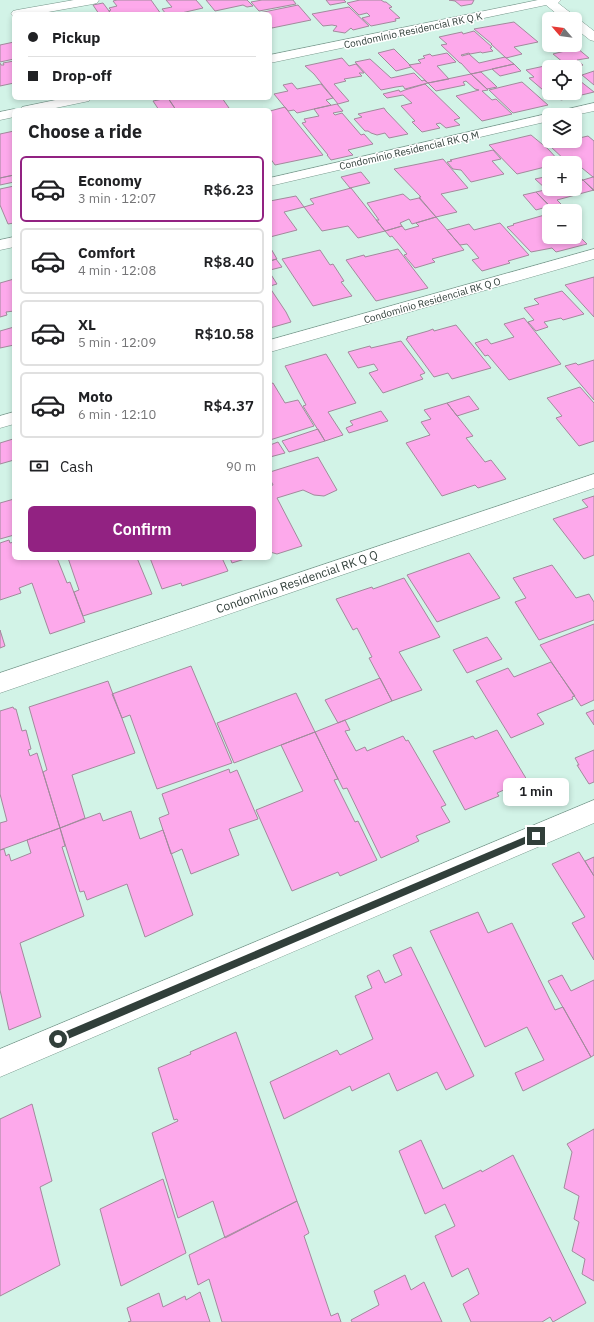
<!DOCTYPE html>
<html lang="en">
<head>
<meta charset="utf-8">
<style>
	body { margin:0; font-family:"IBM Plex Sans",sans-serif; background:#f2f2f2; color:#202124; height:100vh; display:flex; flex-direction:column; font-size:15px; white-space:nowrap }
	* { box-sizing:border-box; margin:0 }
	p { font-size:13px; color:#757577 }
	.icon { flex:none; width:22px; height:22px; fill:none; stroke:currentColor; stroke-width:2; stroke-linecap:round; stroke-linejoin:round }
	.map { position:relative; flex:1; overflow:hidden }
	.sheet { position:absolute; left:12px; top:108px; width:260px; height:452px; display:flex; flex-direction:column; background:#fff; border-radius:6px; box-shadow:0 2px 6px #0003 }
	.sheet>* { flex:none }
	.guide { position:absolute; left:12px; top:12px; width:260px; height:88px; border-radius:6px; box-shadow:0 2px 6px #0003; display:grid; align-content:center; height:88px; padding:0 16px; background:#fff }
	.needle { width:26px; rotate:298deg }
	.controls { position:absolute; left:542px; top:12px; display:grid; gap:8px }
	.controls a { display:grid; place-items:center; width:40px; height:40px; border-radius:6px; background:#fff; box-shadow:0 2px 6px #0003; font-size:20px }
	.end { position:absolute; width:18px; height:18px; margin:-9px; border:5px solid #313f3a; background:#fff; box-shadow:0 0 0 2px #fff }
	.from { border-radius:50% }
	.bubble { position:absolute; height:28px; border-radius:6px; background:#fff; box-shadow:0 2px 6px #0003; font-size:13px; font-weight:600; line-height:28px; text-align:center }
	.guide b { display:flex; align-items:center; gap:14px; height:38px; font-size:15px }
	.guide b+b { border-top:1px solid #e0e0e0 }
	.guide i { width:10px; height:10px; background:#202124 }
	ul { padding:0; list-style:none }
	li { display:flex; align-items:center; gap:12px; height:66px; margin:0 8px 6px; padding:0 8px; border:2px solid #e0e0e0; border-radius:6px }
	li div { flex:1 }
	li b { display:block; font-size:15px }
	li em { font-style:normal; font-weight:600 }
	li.active { border-color:#922282 }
	li>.icon { width:36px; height:36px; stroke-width:1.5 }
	h2 { padding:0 16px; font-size:18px; line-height:48px }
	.pay { display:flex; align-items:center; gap:10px; height:44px; padding:0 16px; font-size:15px }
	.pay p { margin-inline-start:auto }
	.primary-button { display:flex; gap:8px; margin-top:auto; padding:8px 16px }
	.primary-button a { flex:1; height:46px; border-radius:6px; background:#922282; color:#fff; font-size:16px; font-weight:600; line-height:46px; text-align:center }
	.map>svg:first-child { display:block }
	.building { fill:#fda9eb; stroke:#a28a9c }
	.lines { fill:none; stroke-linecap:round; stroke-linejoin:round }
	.minor-casing { stroke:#7c9b90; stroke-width:1 }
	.minor { fill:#fff; fill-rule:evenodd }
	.route { fill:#313f3a }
	.labels { text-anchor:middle; stroke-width:3; stroke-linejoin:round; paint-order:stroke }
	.far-street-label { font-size:10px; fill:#313f3a; stroke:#fff }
	.street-label { font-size:12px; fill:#313f3a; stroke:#fff }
</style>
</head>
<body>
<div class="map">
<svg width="594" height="1322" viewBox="0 0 594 1322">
	<rect width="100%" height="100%" fill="#d2f3e7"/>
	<!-- building -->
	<path class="building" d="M117 0H151L161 14H111L109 11 111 10 109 8 117 6 113 1Z
		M166 0H196L203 8 177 14H166L162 9 172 7Z
		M206 0H247L253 6 247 7 243 5 215 11Z
		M262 0H293L296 4 259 11 251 2Z
		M326 0H344L346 2 330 5Z
		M360 0H381L384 2H386L392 7 389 8 400 18 395 19 396 21 371 26 362 18 370 16 367 13 359 15 347 3Z
		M449 0H474L472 4 461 6 455 1Z
		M103 3 109 11 111 14H99L93 5Z
		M298 5 311 20 272 28 270 25V14L259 13Z
		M349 7 369 26 353 30 351 28 345 33 333 31 337 26 332 25 323 26 312 14Z
		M514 22 538 42 514 47 522 54 506 58 491 44H492L474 29Z
		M474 31 492 47 490 48 493 51 482 53 481 52 470 54 469 53 461 55 462 56 469 54 479 63 505 57 514 64 471 74 461 63H460L441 45 447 44 439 37 462 32 463 34Z
		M14 42V59L0 62V45Z
		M577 48 589 58 577 60 583 65 575 68 569 67 553 54Z
		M394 49 409 64 411 67 396 71 378 53Z
		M447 53 456 62 437 66 449 79 428 83 409 65 421 63 418 60 425 58 423 56 430 54 432 56Z
		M342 58 349 66 356 64 364 73H359L362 76 344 79 346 81 334 84 349 101 338 104 314 74 305 66Z
		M370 59 391 78 414 73 422 81 424 80 428 83 405 89 403 86 396 87 381 90 355 62Z
		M14 61V83L0 86V63L1 65H4L3 63Z
		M563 62 569 67H549V90L548 89 543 90 529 78 534 77 526 70Z
		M514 64 521 71 500 76 492 69Z
		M594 71V85L582 75Z
		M481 72 494 84 497 87 487 89 471 74Z
		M471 74 488 90 482 91 492 100 496 99 512 114 482 121 456 96 479 90 475 89 466 81 463 82 465 85 436 91 428 83Z
		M575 77 594 92 561 100 552 93H575Z
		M522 82 548 105 513 113 489 90Z
		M292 83 297 89 321 84 333 98 326 100 331 105 297 113 294 110 288 111 274 94 288 91 283 85Z
		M425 84 460 118 454 120 460 125 446 128 440 123 436 124 440 128 422 132 412 122 415 121 401 106 412 103 403 95 387 98 383 94 399 90 400 92 405 90Z
		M168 98H222L229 108 221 110H176Z
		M168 98 176 110H157H159L153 101Z
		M337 104 343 111 333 113 335 115 342 113 361 135 364 134 373 144 348 150 353 155 331 160 327 155H328L302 123 306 122 304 119 319 116 314 109Z
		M285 107 293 118 323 155 275 165 270 158V111Z
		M384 108 386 111 408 134 389 138 385 133 377 135 371 133 368 131H365L354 119 362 117 358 114Z
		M14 131V175L0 178V134Z
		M531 135 548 149 561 163H549V166L517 174 489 145Z
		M588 136 594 141V177H593L582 168 575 170V163H568L550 146 568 141H575V139Z
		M493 150 501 159 492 161 504 174 471 182 461 170 453 169 447 162 452 161 450 160Z
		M443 159 468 188 441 194 457 212 436 217 419 197H421L394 169Z
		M361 172 370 183 350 188 341 177Z
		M575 172 583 180 575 182Z
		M14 175V182L0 185V178Z
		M549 176V189H546L535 179Z
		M593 177H594V191L583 180Z
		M583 180 594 190 557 200 567 210 562 211H554L536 192 549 189H575V182Z
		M14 186V223L8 224 0 205V189Z
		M351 188 385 231 358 238 348 226 322 231 304 207 314 204 310 199Z
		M536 192 550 206 536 210 523 195Z
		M403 194 410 200 419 198 436 217 412 224 409 219 400 223 402 226 385 231 376 220H379L367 203Z
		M296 196 304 207 284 212 297 230 270 237V201Z
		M548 214 549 237H575V232L587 244 556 252 552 248 531 252 507 227 514 225 513 224Z
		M436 217 464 250 432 259 435 262 415 268 404 255 407 254 392 236 390 237 385 231 402 226 405 230 419 226 416 223Z
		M500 223 529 255 508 261 510 263 482 271 472 260 479 258 467 244 460 245 447 230 469 224 474 230Z
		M270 247 277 259 270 261Z
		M398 249 428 288 376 301 346 260 364 255 365 257Z
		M320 250 330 265 333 264 344 281 341 282 352 296 313 306 282 259Z
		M276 259 282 267 270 270V261Z
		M270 273 277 284 270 286Z
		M594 277V317L565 285Z
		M14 279V311L6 312 7 315 0 317V283Z
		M270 288 286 312 291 322 270 328Z
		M562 291 584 314 563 320 561 318 544 322 548 327 536 331 528 322 534 320 524 308 539 304 534 299Z
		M524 318 561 364 509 380 488 355 485 356 475 343 487 339 491 344 514 337 504 324Z
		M456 325 491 368 452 379 448 373 434 377 406 339 408 338 407 337 428 331 433 329 434 331Z
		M14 327V345L0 348V331Z
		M401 341 425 373 420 375 423 379 383 393 369 373 378 370 374 364 358 368 348 352 370 346 371 348Z
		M326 354 356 403 328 412 343 435 325 441 303 406 306 405 285 366Z
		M594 360V400L565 366 576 363 578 365Z
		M273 383 285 403 298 400 314 426 270 440V384Z
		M580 387 594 403V441L579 446 556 418 562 416 547 398Z
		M469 396 479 409 457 416 447 403Z
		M447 403 473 436 466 438 485 462 491 460 506 479 478 488 475 485 442 496 406 443 430 435 421 422 431 419 424 410Z
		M381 411 388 421 349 433 346 428 353 425 350 421Z
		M318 429 325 441 289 452 282 441Z
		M13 439 14 460 0 464V443Z
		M278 442 285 453 270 457V445Z
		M318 457 337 490 324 496 314 495 303 490 277 498 302 546 277 554 270 552V486L273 485 270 479V472Z
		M594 496V555L584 559 553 519 588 507 582 500Z
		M14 499V535L0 539V503Z
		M9 540 10 543 14 542V558H57L67 583 70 582 85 622 50 634 32 583 19 588 21 593 0 600V543Z
		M469 553 500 598 437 622 407 575Z
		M68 558H137L152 594 83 616 74 592 79 590Z
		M150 558H222L228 571 182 586 181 583 162 589Z
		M230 558H248L232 563Z
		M552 565 576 598 589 594 594 602V620L539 640 515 602 526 598 513 578Z
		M404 578 440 637 399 652 422 690 392 701 369 658 372 657 357 628 353 630 336 599 372 587 373 589Z
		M594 624V700L581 706 540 645Z
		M0 630 5 646 0 648Z
		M487 637 502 659 467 673 453 650Z
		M551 662 575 696 572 697 573 699 537 714 544 724 511 738 476 681 508 668 514 677Z
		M191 666 232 763 157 789 130 715 122 718 112 694Z
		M380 678 392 701 338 723 325 700Z
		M108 681 135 753 72 775 85 818 60 828 43 772 47 770 29 707Z
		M296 693 315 732 234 763 217 723Z
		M13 707 14 709H16L22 731 26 730 31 749 28 750 30 756 37 753 60 828 0 850V823L7 821 0 794V711Z
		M594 710V725L586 713Z
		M345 720 350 730 345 731 356 751 365 747 367 751 403 736 406 741 408 740 446 805 441 807 450 822 416 836 419 841 381 858 347 788 343 789 315 732Z
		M497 730 527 780 497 793 499 796 465 810 433 751 473 736 475 739Z
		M315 732 338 779 334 780 355 822 358 821 377 860 340 876 338 872 292 891 256 810 303 791 281 745Z
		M594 750V782L589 784 577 765H579L575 758Z
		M229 769 230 773 237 770 258 819 229 829 239 855 191 874 182 849 171 854 159 818 169 814 162 794Z
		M131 811 140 839 163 830 193 915 145 937 127 884 87 900 84 891 80 892 60 828 100 813 103 821Z
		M60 828 65 846 62 847 84 916 20 943 41 1017 9 1030 0 990V850L4 849 6 856 9 854 11 861 31 853 27 840Z
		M579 852 594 876V960L572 923 585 917 552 864Z
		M594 857V876L585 861Z
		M478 912 488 933 512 923 555 1010 563 1007 591 1057 523 1091 515 1073 544 1060 527 1027 485 1047 430 931Z
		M411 947 474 1076 446 1090 437 1072 397 1091 389 1073 352 1091 350 1086 284 1119 270 1082 337 1050 340 1055 373 1039 355 996 372 988 367 976 379 970 385 983 402 975 393 955Z
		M562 975 571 991 594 980V1055L591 1057 548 981Z
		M236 1032 297 1201 225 1238 213 1201 178 1218 152 1133 178 1121 177 1119 174 1120 158 1068 191 1054 190 1052Z
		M32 1104 52 1181 40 1187 60 1265 0 1296V1119Z
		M594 1129V1281L582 1274 585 1259 572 1251 579 1222 574 1219 579 1196 564 1188 572 1152 567 1144Z
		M421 1140 443 1189 481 1170 482 1172 513 1155 586 1303 553 1322 550 1317 542 1322H471L463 1304 479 1294 468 1268 452 1277 435 1236 455 1226 445 1204 425 1214 399 1151Z
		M163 1179 186 1253 121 1286 100 1209Z
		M297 1201 309 1233 304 1236 331 1316 338 1313 341 1322H222L209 1279 198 1285 189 1255Z
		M405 1275 411 1290 424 1282 442 1322H352L351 1320 379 1305 374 1291Z
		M200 1292 210 1322H128L131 1321 127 1308 159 1293 163 1307 185 1296 186 1300Z"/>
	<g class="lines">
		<defs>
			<path id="minor" d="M74 0H99L97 3 93 4 37 14H14V17L11 14 13 11 17 10Z
				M538 0H561L558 3 594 31V41L590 40 575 28V19H563L546 5 270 63V55Z
				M65 98H91L89 101 46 110H20L22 107Z
				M594 103V111L575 115H549V121L270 186V178Z
				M14 109 18 110H14V117L0 120V112Z
				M14 237V247L0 250V240Z
				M594 249V259L270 352V340Z
				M14 412V424L0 428V416Z
				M594 474V488L0 693V673Z
				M594 800V823L0 1077V1049Z"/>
		</defs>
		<!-- minor casing -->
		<use href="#minor" class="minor-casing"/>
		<!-- minor -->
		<use href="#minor" class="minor"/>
	</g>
	<!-- route -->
	<path class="route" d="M536 832 539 833V838L61 1042 58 1043 55 1042 54 1039 55 1036Z"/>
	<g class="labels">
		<!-- far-street labels -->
		<g class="far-street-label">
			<text transform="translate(413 30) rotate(-12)" y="4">Condomínio Residencial RK Q K</text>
			<text transform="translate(409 150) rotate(-13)" y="4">Condomínio Residencial RK Q M</text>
			<text transform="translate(432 300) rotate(-16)" y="4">Condomínio Residencial RK Q O</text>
		</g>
		<!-- street labels -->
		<g class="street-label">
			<text transform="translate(297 582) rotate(-19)" y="4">Condomínio Residencial RK Q Q</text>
		</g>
	</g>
</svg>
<div class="controls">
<a><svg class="needle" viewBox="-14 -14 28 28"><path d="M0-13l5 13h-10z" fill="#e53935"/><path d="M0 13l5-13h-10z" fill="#757577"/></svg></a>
<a><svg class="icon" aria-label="locate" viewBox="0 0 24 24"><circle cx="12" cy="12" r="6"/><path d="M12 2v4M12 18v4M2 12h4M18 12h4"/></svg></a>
<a><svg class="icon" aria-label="layers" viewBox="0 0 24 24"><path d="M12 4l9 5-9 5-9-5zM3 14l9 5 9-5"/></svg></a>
<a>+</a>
<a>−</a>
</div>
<i class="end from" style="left:58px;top:1039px"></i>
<i class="end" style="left:536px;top:836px"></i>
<div class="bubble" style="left:503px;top:778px;width:66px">1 min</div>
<div class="guide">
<b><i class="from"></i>Pickup</b>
<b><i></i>Drop-off</b>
</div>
<section class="sheet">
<h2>Choose a ride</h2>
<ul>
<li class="active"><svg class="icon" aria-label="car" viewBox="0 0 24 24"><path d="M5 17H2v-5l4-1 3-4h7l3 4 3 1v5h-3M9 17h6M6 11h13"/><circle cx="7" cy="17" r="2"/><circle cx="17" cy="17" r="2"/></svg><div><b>Economy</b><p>3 min · 12:07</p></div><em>R$6.23</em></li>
<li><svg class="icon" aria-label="car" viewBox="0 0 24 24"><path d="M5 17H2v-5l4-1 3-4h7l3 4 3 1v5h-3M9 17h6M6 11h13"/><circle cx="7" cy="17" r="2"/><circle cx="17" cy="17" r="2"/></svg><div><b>Comfort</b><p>4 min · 12:08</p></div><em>R$8.40</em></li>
<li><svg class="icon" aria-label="car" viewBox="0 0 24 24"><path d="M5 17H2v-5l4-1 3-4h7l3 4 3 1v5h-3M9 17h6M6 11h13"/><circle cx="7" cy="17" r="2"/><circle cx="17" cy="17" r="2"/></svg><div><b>XL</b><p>5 min · 12:09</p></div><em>R$10.58</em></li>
<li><svg class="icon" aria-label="car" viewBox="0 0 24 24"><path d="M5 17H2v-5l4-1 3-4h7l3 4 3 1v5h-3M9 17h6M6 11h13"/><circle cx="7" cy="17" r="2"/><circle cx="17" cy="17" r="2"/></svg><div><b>Moto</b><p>6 min · 12:10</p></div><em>R$4.37</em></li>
</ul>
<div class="pay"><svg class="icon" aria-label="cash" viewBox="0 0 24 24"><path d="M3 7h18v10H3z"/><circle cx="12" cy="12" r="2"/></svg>Cash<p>90 m</p></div>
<div class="primary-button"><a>Confirm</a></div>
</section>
</div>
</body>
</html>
